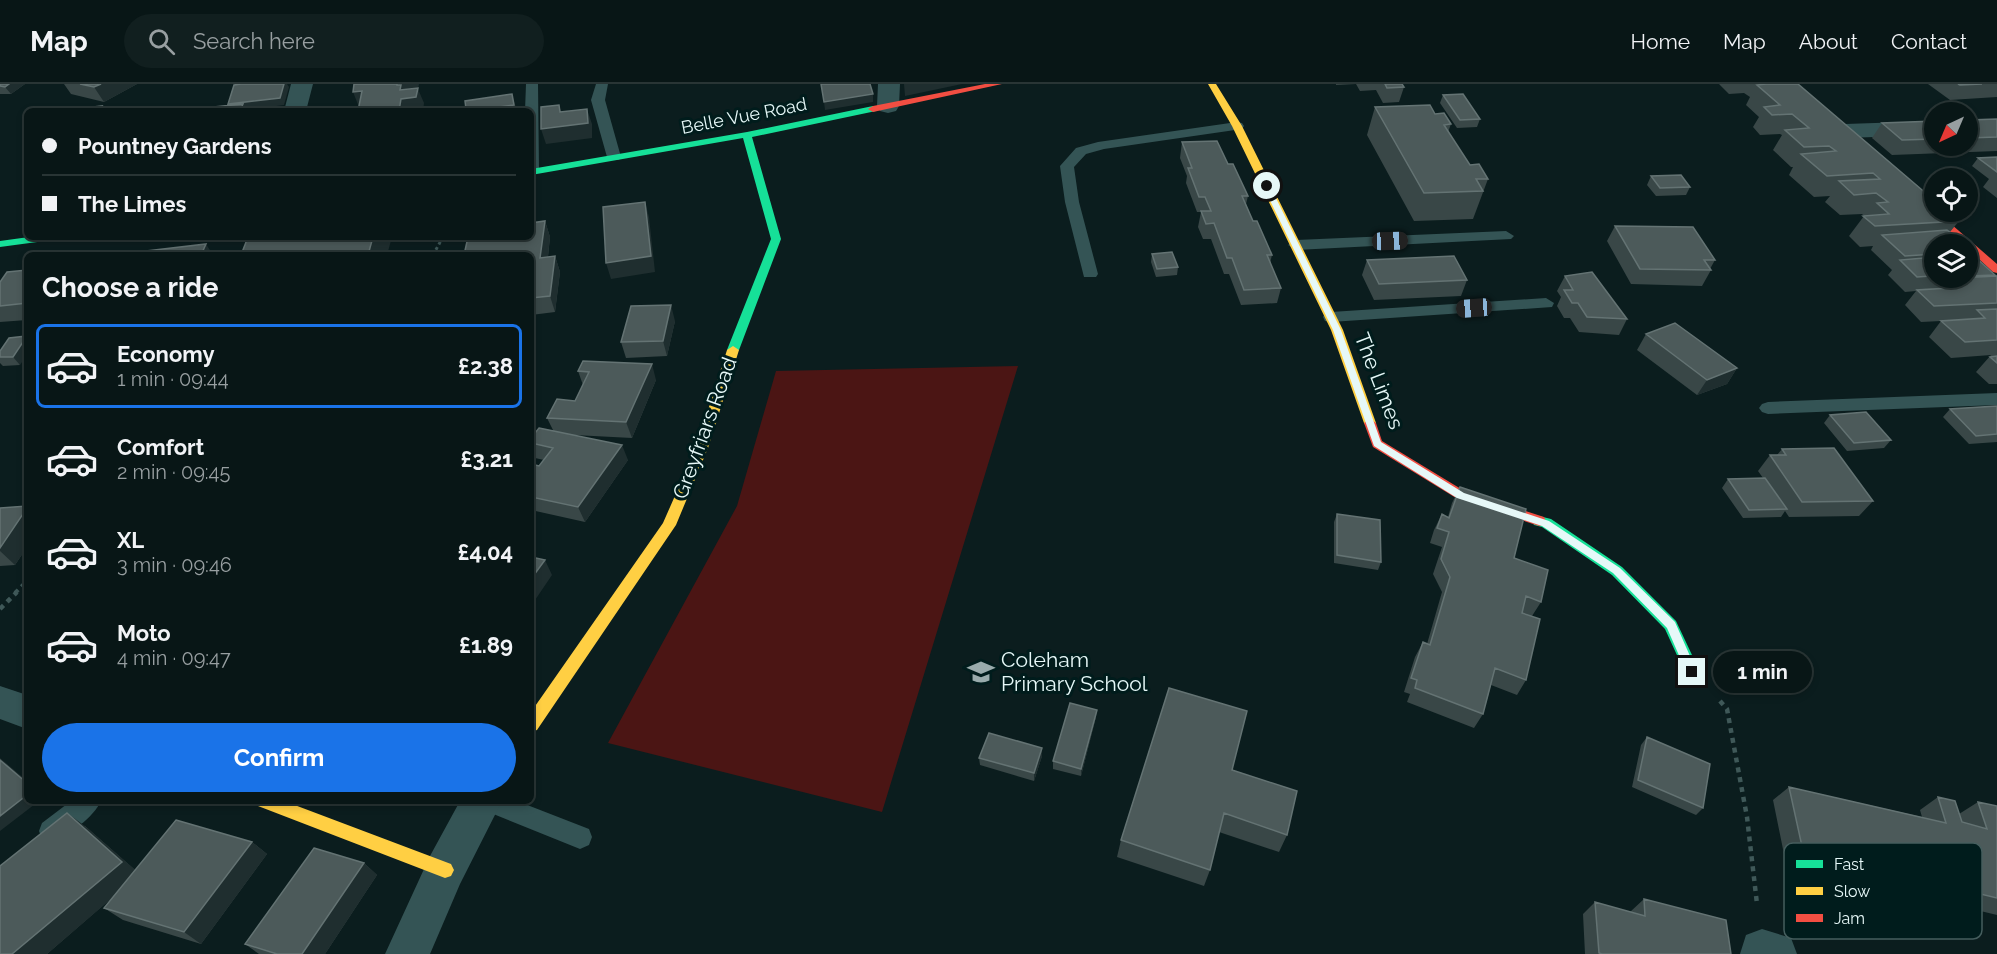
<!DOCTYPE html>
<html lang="en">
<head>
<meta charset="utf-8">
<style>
	body { margin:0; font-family:Raleway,sans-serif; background:#111f1f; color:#f1f3f6; height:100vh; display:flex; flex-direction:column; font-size:22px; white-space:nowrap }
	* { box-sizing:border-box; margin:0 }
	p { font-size:20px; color:#989fa1 }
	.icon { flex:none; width:33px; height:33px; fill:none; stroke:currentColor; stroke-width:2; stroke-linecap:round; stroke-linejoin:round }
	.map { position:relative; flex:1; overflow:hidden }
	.details { position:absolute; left:24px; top:168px; width:510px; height:552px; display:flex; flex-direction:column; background:#081616; border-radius:9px; box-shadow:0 3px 9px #0003,0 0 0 2px #293535 }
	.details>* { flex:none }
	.guide { position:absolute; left:24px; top:24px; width:510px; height:132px; border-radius:9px; box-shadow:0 3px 9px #0003,0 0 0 2px #293535; display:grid; align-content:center; height:132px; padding:0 18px; background:#081616 }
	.needle { width:39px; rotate:224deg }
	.controls { position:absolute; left:1924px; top:18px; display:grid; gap:12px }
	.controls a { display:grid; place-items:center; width:54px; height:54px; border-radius:50%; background:#081616; box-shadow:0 3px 9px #0003,0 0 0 2px #293535; font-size:30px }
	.end { position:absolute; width:27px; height:27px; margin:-14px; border:8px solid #e6f8f8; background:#111; box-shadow:0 0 0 3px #111 }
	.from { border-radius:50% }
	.bubble { position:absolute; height:42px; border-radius:21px; background:#081616; box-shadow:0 3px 9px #0003,0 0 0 2px #293535; font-size:20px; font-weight:700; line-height:42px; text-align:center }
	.car { position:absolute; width:18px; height:36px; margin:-18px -9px; border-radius:8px; box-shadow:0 0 4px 2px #0007; background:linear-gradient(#222 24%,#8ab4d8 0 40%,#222 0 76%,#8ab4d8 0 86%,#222 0) }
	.guide b { display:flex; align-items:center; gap:21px; height:57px; font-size:22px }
	.guide b+b { border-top:2px solid #293535 }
	.guide i { width:15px; height:15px; background:#f1f3f6 }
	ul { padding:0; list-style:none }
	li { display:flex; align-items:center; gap:18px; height:84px; margin:0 12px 9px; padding:0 6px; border:3px solid transparent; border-radius:9px }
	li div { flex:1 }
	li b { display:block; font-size:22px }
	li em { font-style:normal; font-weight:700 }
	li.on { border-color:#1a73e8 }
	li>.icon { width:54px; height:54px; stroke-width:1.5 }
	h2 { padding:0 18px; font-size:27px; line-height:72px }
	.button { display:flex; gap:12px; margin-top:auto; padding:12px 18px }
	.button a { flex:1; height:69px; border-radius:36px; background:#1a73e8; color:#fff; font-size:24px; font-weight:700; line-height:69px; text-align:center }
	header { display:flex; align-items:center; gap:36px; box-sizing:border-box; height:84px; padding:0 30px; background:#081616; border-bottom:2px solid #293535 }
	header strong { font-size:28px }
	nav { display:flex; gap:33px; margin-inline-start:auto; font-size:21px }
	.search { width:420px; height:54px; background:#111f1f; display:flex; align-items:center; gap:15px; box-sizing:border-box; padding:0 21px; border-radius:33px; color:#989fa1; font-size:22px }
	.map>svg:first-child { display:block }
	.green { fill:#4b1514 }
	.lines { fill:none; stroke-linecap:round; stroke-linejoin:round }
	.path-far2 { stroke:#3f5858; stroke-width:3; stroke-dasharray:3 3; stroke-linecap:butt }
	.path-far1 { stroke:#3f5858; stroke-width:4; stroke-dasharray:4.5 4.5; stroke-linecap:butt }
	.path { stroke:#3f5858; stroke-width:4.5; stroke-dasharray:5 5; stroke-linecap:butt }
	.lane { fill:#345455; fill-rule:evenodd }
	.street { fill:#345455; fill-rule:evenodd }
	.fast { fill:#16e098; fill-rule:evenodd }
	.slow { fill:#ffcf43; fill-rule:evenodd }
	.jam { fill:#f24e42; fill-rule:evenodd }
	.wall { fill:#394747 }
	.shaded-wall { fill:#1f2e2f }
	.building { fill:#4c5a5a; stroke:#647373; stroke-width:1.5 }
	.route { fill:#e6f8f8 }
	.labels { text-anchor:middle; stroke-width:6; stroke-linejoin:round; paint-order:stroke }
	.far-street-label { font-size:18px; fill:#e6f8f8; stroke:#001c1c }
	.street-label { font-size:21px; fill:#e6f8f8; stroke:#001c1c }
	.poi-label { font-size:21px; fill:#e6f8f8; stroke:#001c1c; text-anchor:start }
	.key { fill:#001c1c; stroke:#455e5e; stroke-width:1.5 }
	.key-label { font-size:16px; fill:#e6f8f8 }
</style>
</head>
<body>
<header>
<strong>Map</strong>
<div class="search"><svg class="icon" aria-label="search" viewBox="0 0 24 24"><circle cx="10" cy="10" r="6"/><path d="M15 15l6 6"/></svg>Search here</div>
<nav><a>Home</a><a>Map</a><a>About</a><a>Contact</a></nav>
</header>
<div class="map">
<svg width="1997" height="870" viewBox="0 0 1997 870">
	<rect width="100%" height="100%" fill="#0b1d1e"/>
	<!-- green -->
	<path class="green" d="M1018 282 882 728 608 659 737 422 776 287Z"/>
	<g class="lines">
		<!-- path-far2 -->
		<path class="path-far2" d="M433 171 443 153"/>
		<!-- path-far1 -->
		<path class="path-far1" d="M15 509 27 497"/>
		<!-- path -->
		<path class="path" d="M0 525 17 508
			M1720 617 1727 625 1747 733 1757 820"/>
		<!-- lane -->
		<path class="lane" d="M526 0H538L539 88 532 92 531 27H525Z
			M596 0H608L605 16 621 73 619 76H609L607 73 591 16Z
			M1237 38 1242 39 1244 42 1242 45 1104 65 1086 70 1074 83 1079 118 1098 190 1096 193H1084L1065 118 1060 82 1076 64 1098 58Z
			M1506 147 1514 152 1511 155 1296 166 1288 161 1296 156Z
			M1546 214 1554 219 1552 223 1331 238 1325 237 1323 233 1325 229 1331 228Z
			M1997 309V321L1768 330 1762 328 1759 324 1762 320 1768 318Z
			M71 717H101C94 733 68 752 51 758L42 755 39 747 42 739Z
			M477 717H517L589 745 592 753 589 761 580 765 481 725Z"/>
		<!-- street -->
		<path class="street" d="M291 0H313L306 27H284Z
			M878 0H900L899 22 896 27 888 29 880 27 877 22Z
			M1935 37V51L1845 54 1837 52 1834 47 1837 42 1845 40Z
			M0 602 27 611V645L0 635Z
			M460 717H502L460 800 430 870H385L430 772Z
			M1762 845 1791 854 1797 870H1740L1746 851Z"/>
		<!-- fast -->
		<path class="fast" d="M873 22 876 23V27L752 53 781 155 739 266 733 270 727 266 771 155 743 54 531 91V85L747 48Z
			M29 153H57L52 156 0 163V157Z
			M1539 432 1551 435 1622 483 1676 537 1700 588 1697 593 1692 594 1687 593 1665 545 1612 491 1542 443 1534 441 1532 437 1534 433Z"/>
		<!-- slow -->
		<path class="slow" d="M1208 0H1216L1242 42 1343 246 1376 339 1374 342H1366L1364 339 1331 246 1232 42Z
			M733 262 739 266 708 364 676 441 537 646 531 648V628L663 439 696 364 727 266Z
			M256 717H284L451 780 454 786 451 792 445 794 258 722Z"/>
		<!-- jam -->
		<path class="jam" d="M985 0H1002L873 28 868 25 873 22Z
			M1920 113 1997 180V189L1993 188 1968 165V160H1963L1916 118 1915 116Z
			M1370 335 1376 339 1382 357 1466 408 1544 433 1546 437 1544 441 1539 442 1456 414 1373 363 1364 339Z"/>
	</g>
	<!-- wall -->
	<path class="wall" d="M0 0H25L11 10H0Z
		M64 0H137L104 18 71 10Z
		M1336 0H1402L1404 3 1399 18 1383 19 1376 6 1360 7 1356 0 1336 1Z
		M1719 0H1798L1959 137 1950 148 1935 160V194H1968V161L1976 167 1973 171 1995 191 1993 193 1997 192V300H1989L1976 288 1991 271 1951 274 1929 253 1941 237 1921 238 1905 221 1916 207 1905 208 1888 191 1892 186 1871 166 1873 162 1860 163 1849 152 1864 132 1862 130 1840 131 1825 118 1830 112 1814 113 1789 91 1793 83H1791L1773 66 1782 51 1780 50 1760 51 1753 43 1759 33 1746 21 1750 13 1744 9 1729 10Z
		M1928 0H1997V13L1950 16Z
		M1443 11 1480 35 1477 43 1457 44 1440 19Z
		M1375 23 1435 30 1451 40 1448 48 1470 81 1488 95 1473 135 1414 137 1367 51Z
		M1997 35V67L1892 71 1872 54 1882 39 1935 37V62H1968V36Z
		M1182 58 1228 80 1248 112 1246 120 1253 137 1272 171 1270 179 1281 204 1277 219 1241 221 1229 190H1224L1211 155H1203L1198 143 1201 128H1197L1186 99 1187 92 1180 74Z
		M1997 73V114L1983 103 1989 95 1972 82 1978 74Z
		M1651 92 1690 103 1686 111 1656 112 1647 101Z
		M545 137 550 153 548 173 555 172 560 188 555 228 531 231V171Z
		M1615 142 1715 176 1710 185 1711 186 1702 202 1631 200 1607 157Z
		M1152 170 1178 183 1177 191 1156 193 1151 178Z
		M1367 176 1467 196 1461 212 1374 216 1362 191Z
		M27 186V236L0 238V222L3 194Z
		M1565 192 1627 235 1619 251 1579 248 1570 234H1564L1557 222 1561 213 1557 207Z
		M675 237 667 272 626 274 621 258Z
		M1646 250 1737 284 1727 300 1697 311 1637 266Z
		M9 254 20 281 3 282 0 279V267Z
		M583 277 656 296 632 354 574 351 628 376 585 438 531 426V380L539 382 544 376 535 374 531 366V354L553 346 547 334 575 317 583 301 578 287Z
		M1997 322V358L1969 360 1943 333 1950 325Z
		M1830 331 1891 356 1884 364 1847 367 1824 339Z
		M1782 365 1873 417 1859 432 1789 433 1785 427 1781 433 1743 434 1722 404 1728 395 1763 394 1758 387 1770 371H1777Z
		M1460 403 1514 474 1541 518 1532 532 1526 596 1517 611 1491 601 1483 630 1474 644 1407 618 1410 610 1404 608 1415 573 1423 558 1427 560 1442 508 1433 490 1442 463 1430 459 1434 446 1442 430 1448 433 1452 419Z
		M0 424H27V463L15 481 0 482Z
		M1337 430 1381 478 1378 486 1334 479V438Z
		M1096 633 1081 692 1053 685V677Z
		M1647 653 1703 724 1696 731 1632 703 1641 661Z
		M1042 672 1034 697 980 681 979 674Z
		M1232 686 1287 751 1279 768 1219 748 1210 786 1204 802 1117 773 1121 756Z
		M1789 703 1922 733 1920 726 1938 713 1959 730 1978 718 1997 722V831L1786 780 1773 716Z
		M85 742 135 786 252 758 267 770 201 860 123 836 104 824 114 812 47 870H0Z
		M364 779 377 791 325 870H259L245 860Z
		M1644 815 1731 870H1585L1583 830 1595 818 1630 828Z"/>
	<!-- shaded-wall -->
	<path class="shaded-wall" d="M9 0H25L11 10 5 3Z
		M101 0H137L104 18 94 3Z
		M284 0H287L289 3 284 21 247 26V27H232L228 20Z
		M397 0H419L418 5 424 19 423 27H399Z
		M904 0H962L905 12Z
		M362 7 359 23 353 8Z
		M512 10 517 27H492V24Z
		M873 10V18L825 26 824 18Z
		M559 21 564 36 587 25 592 40V54L546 60 541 45 560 28Z
		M102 22 105 27H99Z
		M645 118 649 133 655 188 611 195 606 179Z
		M545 137 550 153 546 189 540 174Z
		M373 153H392L387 171H368Z
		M206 160 213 171H201Z
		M555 172 560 188 555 228 550 212Z
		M671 221 675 237 667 272 663 257Z
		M27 253V271L20 281 13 273Z
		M652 280 656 296 632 354 626 338Z
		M1737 284 1727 300 1697 311 1707 296Z
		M622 361 628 376 585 438 578 423Z
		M27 424V463L15 481 0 467V464Z
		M545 476 552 491 531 522V495Z
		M1097 626 1096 633 1081 692V685Z
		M1042 664V672L1034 697V689Z
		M0 674 27 697V699L0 676Z
		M27 711V717H39L0 747V732Z
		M67 729 85 742 140 790 47 870H12Z
		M252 758 267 770 201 860 184 848Z
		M364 779 377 791 325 870H302Z"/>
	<!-- building -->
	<path class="building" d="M0 0H9L5 3 0 2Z
		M80 0H101L94 3Z
		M241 0H284L280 14 228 20 234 1Z
		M354 0H397V1H401L400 6 418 4 416 13 401 15 399 27H358L362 7 353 8Z
		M821 0H870L873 10 824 18Z
		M1385 0H1402L1404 3 1387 4Z
		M1766 0H1798L1935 117V128H1948L1959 137 1875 142 1863 132 1889 130 1877 119 1888 118 1876 109 1854 111 1839 97 1880 95 1873 89 1827 92 1801 70 1836 67 1829 62 1804 63 1785 46 1809 44 1792 30 1772 31 1764 23 1780 21 1757 1Z
		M1958 0H1982L1960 1Z
		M512 10 514 21 492 24V27H453L466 25 465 17Z
		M1463 10 1480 35 1460 36 1443 11Z
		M243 20 240 27H212L214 23Z
		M559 21 560 28 587 25 588 39 541 45V23Z
		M1430 21 1435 30 1444 29 1451 40 1444 41 1470 81 1479 80 1488 95H1476L1483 107 1424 109 1375 23Z
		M102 22 99 27H60Z
		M1997 35V53L1968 54V36Z
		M1935 37V55L1902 56 1882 39Z
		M1217 57 1228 80H1233L1248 112H1242L1253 137H1257L1272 171H1267L1281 204 1244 206 1232 174H1227L1214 139 1206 140 1201 127H1211L1205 113H1199L1188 84H1192L1182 58Z
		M1997 73V88L1978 74Z
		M1681 91 1690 103 1660 104 1651 92Z
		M645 118 651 172 606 179 603 123Z
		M545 137 540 174 555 172 550 212 531 214V171H464L468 153H531V139Z
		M1615 142 1693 143 1715 176H1704L1711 186 1640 185Z
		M1947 146 1967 160H1935V170L1905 172 1882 151Z
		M248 153H373L368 171H241Z
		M206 160 201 171H112Z
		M1968 161 1976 167 1968 168Z
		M1172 168 1178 183 1157 185 1152 170Z
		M1972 170 1995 191 1968 192V171Z
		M1454 172 1467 196 1379 200 1367 176Z
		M1935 173V194H1943H1933L1931 192 1917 193 1900 176Z
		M27 186V219L0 222V198L7 188Z
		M1592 188 1627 235 1587 233 1578 219H1572L1564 206H1573L1565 192Z
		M1997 192V219L1934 222 1917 206 1949 204 1939 195Z
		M671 221 663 257 621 258 631 222Z
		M1997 225V256L1965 258 1941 237 1985 234 1977 226Z
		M1675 239 1737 284 1707 296 1646 250Z
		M27 252 13 273H0V267L9 254Z
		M1997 272V279L1990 273Z
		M583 277 652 280 626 338 547 334 557 315 575 317 589 288 578 287Z
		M1997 322V350L1976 352 1950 325Z
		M1866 328 1891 356 1854 359 1830 331Z
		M539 344 622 361 578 423 531 413V380L539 382 553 364 531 359V354Z
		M1834 364 1873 417 1802 418 1770 371H1786L1782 365Z
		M1765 394 1787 425 1749 426 1728 395Z
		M1460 403 1526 425 1514 474 1548 486 1541 518 1526 512 1522 529 1540 535 1526 596 1495 584 1483 630 1415 604 1417 596 1411 594 1423 558 1430 561 1450 493 1441 475 1449 448 1437 444 1442 430 1449 434Z
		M27 422V424L0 464V424Z
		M1337 430 1380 436 1381 478 1337 471Z
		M531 473 545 476 531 495Z
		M1169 604 1247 627 1232 686 1297 707 1287 751 1224 729 1210 786 1121 756Z
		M1070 619 1097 626 1081 685 1053 677Z
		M989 649 1042 664 1034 689 979 674Z
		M1647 653 1710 680 1703 724 1638 696Z
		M0 676 27 699V711L0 732Z
		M1789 703 1946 739 1938 713 1955 717 1962 738 1987 745 1978 718 1997 722V814L1803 767Z
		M67 729 122 778 12 870H0V782Z
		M176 736 252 758 184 848 104 824Z
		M314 764 364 779 302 870H277L245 860Z
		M1644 815 1726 836 1731 870H1602L1599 869 1595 818 1645 832Z"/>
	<!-- route -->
	<path class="route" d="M1267 100 1270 102 1341 246 1381 358 1464 409 1549 437 1620 484 1675 538 1697 588 1696 592H1688L1667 544 1613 489 1542 442 1457 414 1374 362 1333 246 1263 102Z"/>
	<!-- icons -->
	<defs>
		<symbol id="school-bare" viewBox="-9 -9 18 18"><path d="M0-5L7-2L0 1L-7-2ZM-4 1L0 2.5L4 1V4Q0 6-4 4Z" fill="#99abac" stroke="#001c1c" stroke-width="2.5" paint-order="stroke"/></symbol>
	</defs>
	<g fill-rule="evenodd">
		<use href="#school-bare" x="962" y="569" width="38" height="38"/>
	</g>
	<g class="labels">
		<!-- far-street labels -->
		<g class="far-street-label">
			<text transform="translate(744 32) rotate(-11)" y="6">Belle Vue Road</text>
		</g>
		<!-- street labels -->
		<g class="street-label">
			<text transform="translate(1379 297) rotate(69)" y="7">The Limes</text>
			<text transform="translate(705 344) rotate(-70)" y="7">Greyfriars Road</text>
		</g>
		<!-- poi labels -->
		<g class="poi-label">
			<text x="1001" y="583">Coleham<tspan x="1001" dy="24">Primary School</tspan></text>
		</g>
	</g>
	<!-- legend -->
	<rect x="1784" y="759" width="198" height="96" rx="9" class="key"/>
	<rect x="1796" y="776" width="27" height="8" fill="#16e098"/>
	<rect x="1796" y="803" width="27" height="8" fill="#ffcf43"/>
	<rect x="1796" y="830" width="27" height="8" fill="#f24e42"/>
	<g class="key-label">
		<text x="1834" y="786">Fast</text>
		<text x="1834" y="813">Slow</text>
		<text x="1834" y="840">Jam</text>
	</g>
</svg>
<div class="controls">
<a><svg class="needle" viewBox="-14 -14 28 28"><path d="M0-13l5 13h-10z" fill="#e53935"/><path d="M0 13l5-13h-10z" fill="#989fa1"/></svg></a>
<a><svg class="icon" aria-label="locate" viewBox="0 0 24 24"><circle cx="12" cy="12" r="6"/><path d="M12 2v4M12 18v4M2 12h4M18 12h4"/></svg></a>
<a><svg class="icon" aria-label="layers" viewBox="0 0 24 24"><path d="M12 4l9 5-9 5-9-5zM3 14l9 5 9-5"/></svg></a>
</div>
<i class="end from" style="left:1267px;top:102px"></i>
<i class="end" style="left:1692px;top:588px"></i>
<div class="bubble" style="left:1713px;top:567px;width:99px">1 min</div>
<i class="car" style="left:1390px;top:157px;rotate:88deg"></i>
<i class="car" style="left:1474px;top:224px;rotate:266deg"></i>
<div class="guide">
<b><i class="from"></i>Pountney Gardens</b>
<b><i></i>The Limes</b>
</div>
<section class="details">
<h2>Choose a ride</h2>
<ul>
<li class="on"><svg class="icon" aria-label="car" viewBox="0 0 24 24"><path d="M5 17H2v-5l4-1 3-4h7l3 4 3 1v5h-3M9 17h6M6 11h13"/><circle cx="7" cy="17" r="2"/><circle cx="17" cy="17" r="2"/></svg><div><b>Economy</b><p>1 min · 09:44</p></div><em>£2.38</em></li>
<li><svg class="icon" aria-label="car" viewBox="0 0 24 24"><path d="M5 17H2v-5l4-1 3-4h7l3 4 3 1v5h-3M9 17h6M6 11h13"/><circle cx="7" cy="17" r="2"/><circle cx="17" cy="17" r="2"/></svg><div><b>Comfort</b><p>2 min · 09:45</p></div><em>£3.21</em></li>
<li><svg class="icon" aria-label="car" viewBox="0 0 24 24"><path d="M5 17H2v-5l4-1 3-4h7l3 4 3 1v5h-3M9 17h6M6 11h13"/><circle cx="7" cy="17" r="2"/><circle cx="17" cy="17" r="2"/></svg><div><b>XL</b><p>3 min · 09:46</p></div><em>£4.04</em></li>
<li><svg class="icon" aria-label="car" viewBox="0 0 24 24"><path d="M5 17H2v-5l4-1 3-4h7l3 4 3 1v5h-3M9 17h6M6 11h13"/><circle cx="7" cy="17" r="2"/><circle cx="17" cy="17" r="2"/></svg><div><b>Moto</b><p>4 min · 09:47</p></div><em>£1.89</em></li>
</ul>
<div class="button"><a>Confirm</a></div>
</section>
</div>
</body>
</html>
